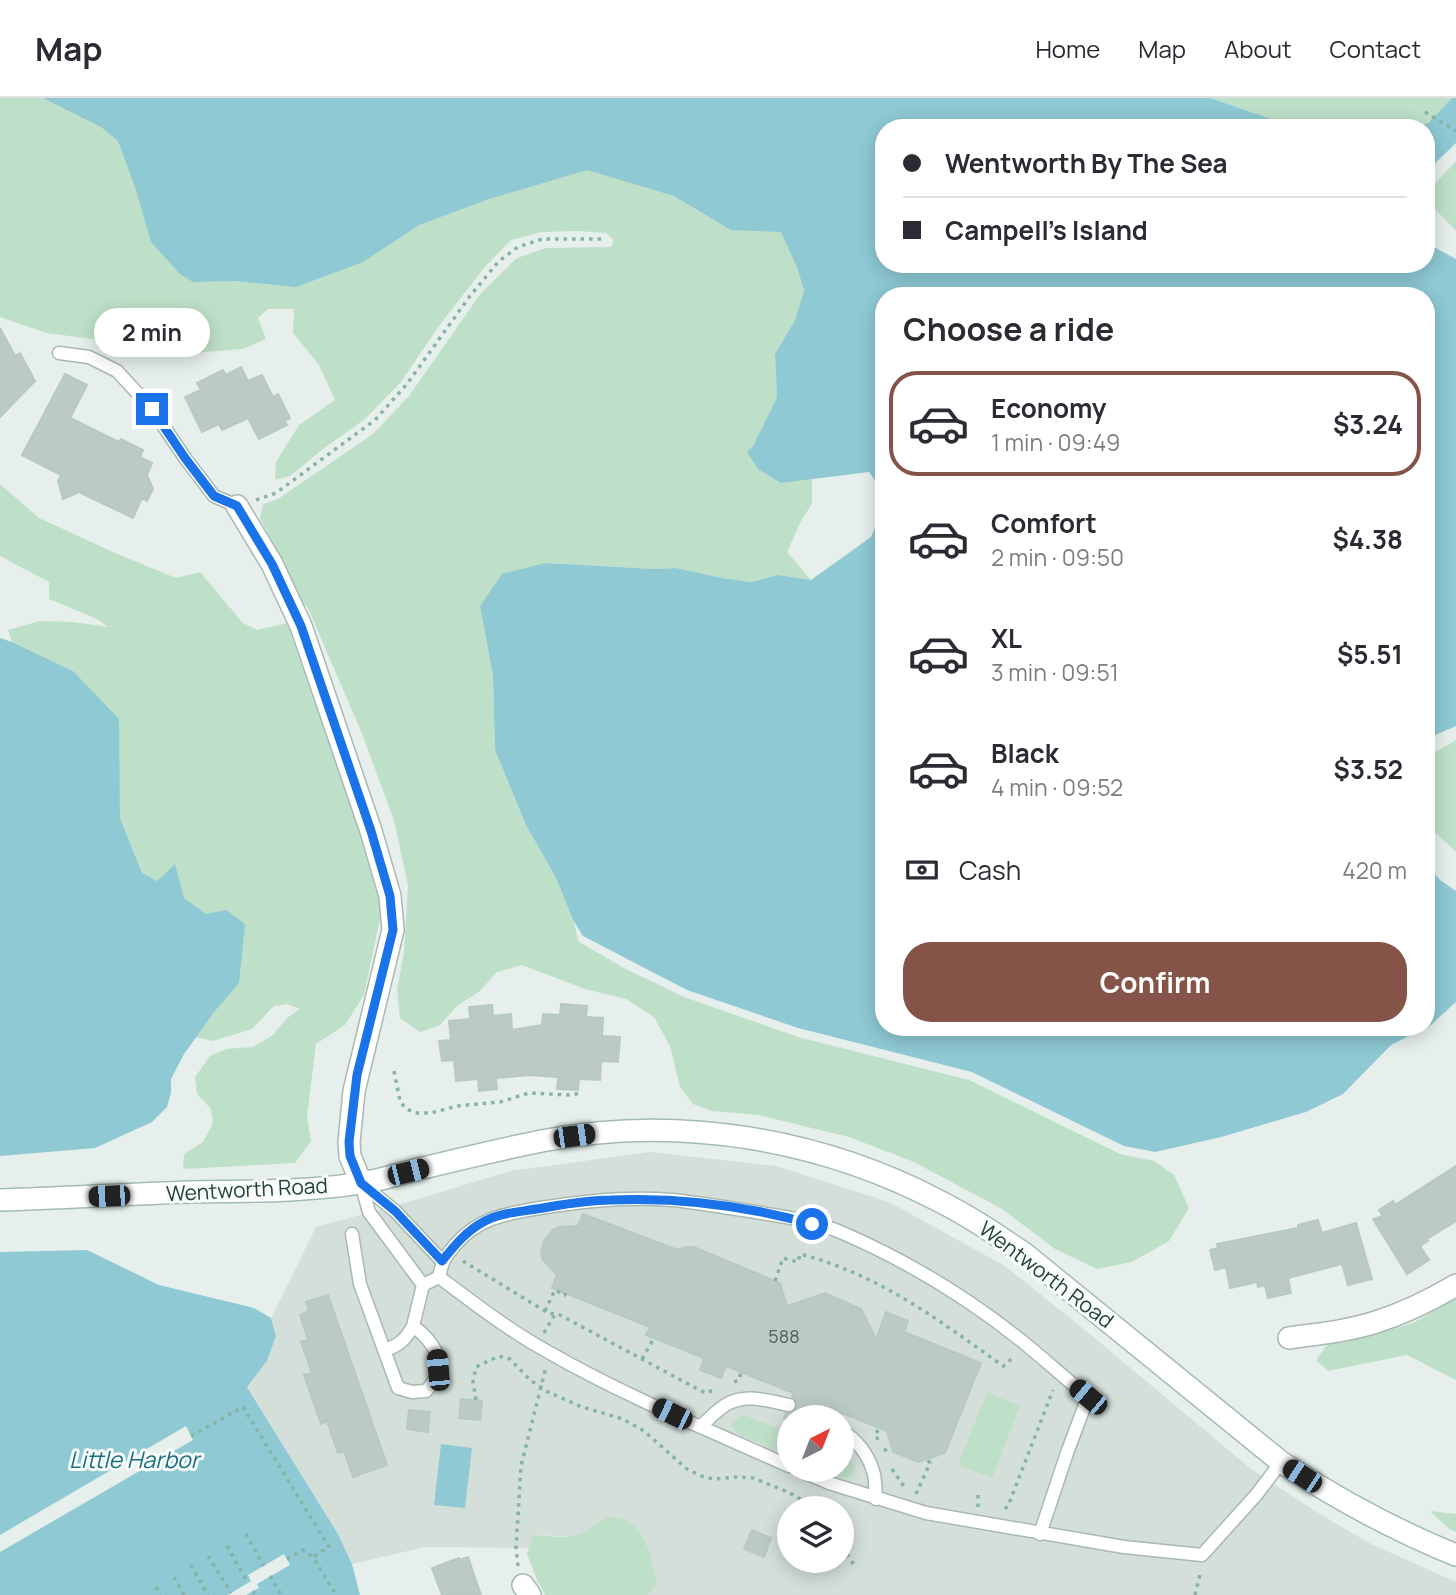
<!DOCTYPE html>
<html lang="en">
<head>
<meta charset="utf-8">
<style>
	body { margin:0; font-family:Manrope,sans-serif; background:#f2f2f3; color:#2b2b33; height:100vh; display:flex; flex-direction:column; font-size:26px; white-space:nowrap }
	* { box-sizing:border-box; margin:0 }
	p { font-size:23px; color:#7c7c81 }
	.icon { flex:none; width:38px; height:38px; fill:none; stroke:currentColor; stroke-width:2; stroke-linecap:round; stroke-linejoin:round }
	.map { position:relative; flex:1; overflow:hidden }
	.drawer { position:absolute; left:875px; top:189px; width:560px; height:749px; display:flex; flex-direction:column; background:#fff; border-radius:28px; box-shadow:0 4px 18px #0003 }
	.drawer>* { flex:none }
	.guide { position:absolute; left:875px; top:21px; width:560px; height:154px; border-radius:28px; box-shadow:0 4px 18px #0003; display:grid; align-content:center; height:154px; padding:0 28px; background:#fff }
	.needle { width:46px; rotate:42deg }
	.controls { position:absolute; left:777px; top:1307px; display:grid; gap:14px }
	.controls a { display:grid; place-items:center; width:77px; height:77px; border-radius:50%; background:#fff; box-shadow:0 4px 18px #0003; font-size:35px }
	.end { position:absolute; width:32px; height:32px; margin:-16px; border:9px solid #1a73e8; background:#fff; box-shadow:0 0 0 4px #fff }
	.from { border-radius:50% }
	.bubble { position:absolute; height:49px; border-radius:24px; background:#fff; box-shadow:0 4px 18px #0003; font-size:23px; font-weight:700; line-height:49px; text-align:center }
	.car { position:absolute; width:21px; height:42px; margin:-21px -10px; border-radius:9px; box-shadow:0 0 5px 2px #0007; background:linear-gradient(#222 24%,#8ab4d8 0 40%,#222 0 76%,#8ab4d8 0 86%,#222 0) }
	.guide b { display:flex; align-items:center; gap:24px; height:66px; font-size:26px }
	.guide b+b { border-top:2px solid #e1e1e2 }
	.guide i { width:18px; height:18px; background:#2b2b33 }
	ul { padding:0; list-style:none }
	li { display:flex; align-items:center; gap:21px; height:105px; margin:0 14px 10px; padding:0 14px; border:4px solid transparent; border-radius:28px }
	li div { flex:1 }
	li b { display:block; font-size:26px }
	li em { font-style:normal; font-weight:700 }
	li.active { border-color:#855347 }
	li>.icon { width:63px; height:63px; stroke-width:1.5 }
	h2 { padding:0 28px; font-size:32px; line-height:84px }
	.pay { display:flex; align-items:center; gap:18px; height:77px; padding:0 28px; font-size:26px }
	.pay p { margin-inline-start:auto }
	.primary-button { display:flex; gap:14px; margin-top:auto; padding:14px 28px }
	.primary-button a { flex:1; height:80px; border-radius:28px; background:#855347; color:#fff; font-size:28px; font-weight:700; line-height:80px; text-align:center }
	header { display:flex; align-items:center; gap:42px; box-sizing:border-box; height:98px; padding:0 35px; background:#fff; border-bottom:2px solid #e1e1e2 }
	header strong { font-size:33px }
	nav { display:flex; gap:38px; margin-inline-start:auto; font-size:24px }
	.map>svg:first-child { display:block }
	.built { fill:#d4dfda; fill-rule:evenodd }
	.green { fill:#bfe0c8 }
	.water { fill:#8ec9d4 }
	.pier { fill:#e6efeb }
	.building { fill:#bbcac4; stroke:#b8c9c2; stroke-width:2 }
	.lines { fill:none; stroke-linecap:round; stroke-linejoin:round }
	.service-casing { stroke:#a8b8b2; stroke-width:15 }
	.minor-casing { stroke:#a8b8b2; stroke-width:24 }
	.secondary-casing { stroke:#a4bbb3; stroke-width:24 }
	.path { stroke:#86b3a5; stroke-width:3.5; stroke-dasharray:3.5 5; stroke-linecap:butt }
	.service { stroke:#fff; stroke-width:12 }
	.minor { stroke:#fff; stroke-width:21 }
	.secondary { stroke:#fff; stroke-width:21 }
	.route { stroke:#1a73e8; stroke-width:9 }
	.labels { text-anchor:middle; stroke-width:6; stroke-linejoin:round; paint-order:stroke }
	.number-label { font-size:18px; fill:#4a645c }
	.street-label { font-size:21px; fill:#24423a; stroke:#f7fbf9 }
	.water-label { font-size:23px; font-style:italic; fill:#1c6f80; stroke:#f7fbf9 }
</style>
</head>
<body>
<header>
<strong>Map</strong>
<nav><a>Home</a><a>Map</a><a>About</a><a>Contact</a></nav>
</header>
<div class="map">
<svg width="1456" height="1497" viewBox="0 0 1456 1497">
	<rect width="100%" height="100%" fill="#e6efeb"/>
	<!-- built -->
	<path class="built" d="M650 1054 776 1068 889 1104 1005 1168 1090 1236 1251 1371 1323 1418 1371 1446 1456 1484V1497H648L657 1484 607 1418 590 1431 576 1439 534 1437 529 1450 425 1449 352 1466 338 1436 247 1288 267 1263 276 1238 271 1220 316 1129 405 1105 510 1073ZM789 1320H842V1372H789ZM789 1410H842V1463H789Z"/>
	<!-- green -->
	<path class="green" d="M0 0H664L801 103 797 169 804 193 795 222 775 256 777 299 753 348 748 354 780 385 812 381V406L802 421 787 454 811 482 778 477 751 484 722 480 676 470 655 471 545 465 480 508 493 578 495 652 526 727 556 780 573 822 579 844 624 870 684 899 798 939 969 982 1120 1056 1154 1063 1174 1077 1189 1110 1169 1143 1132 1164 1097 1171 1055 1151 1002 1111 914 1064 849 1039 758 1017 712 1013 693 1006 680 989 670 948 654 919 626 901 585 891 522 867 497 874 480 893 457 908 440 927 420 934 400 920 397 892 404 854 408 787 394 722 361 633 307 508 299 503 292 482 260 420 263 406 278 401 373 336 409 298 481 195 517 160 546 150 611 149 614 142 606 135 578 133 542 134 511 142 484 170 439 228 401 284 365 321 323 351 290 378 275 382 276 364 299 327 335 302 319 267 293 235 294 211H268L258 220 266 241 243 251 169 257 116 244 46 235 0 219Z
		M1210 0H1452L1428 25 1415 30H1298Z
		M1456 63V133L1435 111 1431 90Z
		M0 386 39 420 113 454 176 480 200 474 243 525 257 532 287 525 358 731 382 811 364 897 345 927 316 946 307 1018 311 1043 295 1065 183 1071 184 1056 203 1044 213 1025 211 1011 197 996 195 979 210 958 226 951 252 949 272 938 287 920 300 911 287 906 274 908 252 931 213 943 196 939 215 913 242 848 244 826 206 817 184 800 175 767 157 783 142 775 120 720 119 686 73 573 12 544 8 532 40 523 73 524 108 529 97 521 49 501V484L0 458Z
		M1456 642V754L1426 726V668L1432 656Z
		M1456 1200V1282L1407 1257 1328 1273 1316 1262 1328 1246 1382 1234 1413 1225Z
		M987 1294 1020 1308 992 1380 958 1367Z
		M743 1317 789 1334V1358L740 1337C734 1333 732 1329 733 1323Z
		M842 1354C850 1358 857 1367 853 1376L847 1380 824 1372H842Z
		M1430 1413 1456 1416V1434L1449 1431Z
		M607 1418C614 1420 623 1420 629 1424 648 1438 652 1463 657 1485L648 1497H545L537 1482 527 1456 533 1437C572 1440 576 1443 607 1418Z"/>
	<!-- water -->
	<path class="water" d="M43 0H1210L1298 30H884V166H1426V138L1434 149 1456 161V628L1426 641V198H884V929H1426V766L1440 782 1456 793V904L1431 927 1391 947 1343 996 1306 1014 1221 1039 1155 1054 1124 1048 972 974 798 930 687 892 583 838 573 822 556 780 526 727 495 652 493 578 480 508 502 476 545 465 655 471 676 470 722 480 751 484 778 477 811 482 871 439 883 411 881 391 869 374 781 385 758 371 747 354 753 348 777 299 775 256 795 222 804 193 797 169 781 134 731 132 674 98 587 72 489 101 419 127 363 164 296 189 237 183 193 184 180 176 151 144 136 92 118 43 101 29Z
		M1452 0H1456V45L1426 74V30H1415L1428 25Z
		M0 540 12 544 73 573 119 621 120 720 142 775 157 783 175 766 184 800 206 816 226 812 245 826 239 885 215 913 184 956 171 981V995L167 1009 152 1024 95 1050 0 1058Z
		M87 1152 159 1187 254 1210 271 1220 276 1238 267 1263 247 1289 338 1436 352 1466 360 1497H0V1154Z
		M441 1346 472 1350 465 1410 434 1407Z"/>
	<!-- pier -->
	<path class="pier" d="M186 1328 193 1342 0 1454V1437Z
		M284 1456 290 1467 257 1486 259 1490 246 1497H228L251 1483 248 1477Z"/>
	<!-- building -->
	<path class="building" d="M0 230 15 258 20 255 35 283 0 319Z
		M241 269 248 283 262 277 273 299 278 296 290 320 285 323 287 327 259 341 248 320 222 332 219 326 202 334 185 299 201 292 197 285 223 272 226 277Z
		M65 276 87 287 70 320 119 344 121 341 143 352 140 359 152 365 147 377 153 391 147 403 142 400 133 420 79 394 63 401 58 383 61 377 22 357Z
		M561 906 587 908 586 919 603 920 602 938 620 939 618 964 601 963 600 982 579 981 578 992 557 991 558 979 529 977 496 980 497 991 479 993 478 981 456 983 454 962 442 963 439 943 451 942 449 923 470 921 469 909 492 907 493 918 511 916 512 932 542 927 543 916 560 917Z
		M1456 1068V1123L1427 1141 1428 1143 1420 1148 1429 1162 1407 1176 1373 1121 1383 1118 1379 1112 1393 1103 1395 1107Z
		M583 1116 678 1152 685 1149H694L780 1185 787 1208 825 1195 861 1211 876 1241 886 1214 908 1223 904 1234 981 1265 945 1355 918 1364 893 1354 887 1333 825 1308 821 1320H784L786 1315H792L797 1309V1304L792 1299 793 1295 726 1268 721 1280 700 1272 704 1260 646 1237 650 1229 552 1190 557 1177 543 1162 541 1155 544 1142 554 1131 560 1129 578 1128Z
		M1318 1122 1322 1135 1356 1125 1372 1181 1348 1187 1342 1166 1288 1180 1291 1195 1268 1200 1265 1187 1258 1189 1257 1184 1230 1190 1226 1169 1215 1172 1210 1152 1218 1150 1217 1146 1298 1130V1127Z
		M328 1197 387 1367 353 1379 344 1353 338 1355 327 1323 321 1326 304 1277 312 1275 301 1244 308 1242 300 1217 309 1213 306 1204Z
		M461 1301 482 1303 480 1322 459 1320Z
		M409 1312 430 1314 428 1334 407 1331Z
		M752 1432 771 1440 764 1459 744 1451Z
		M468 1459 481 1497H442L432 1470 459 1460 460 1462Z"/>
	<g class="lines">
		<defs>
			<path id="service" d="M59 255 89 259 117 273 152 311 185 360 214 398 237 408
				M361 1085 369 1114 423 1187
				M362 1086 395 1113 442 1163
				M352 1136 360 1186 398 1290 412 1294 426 1293C450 1269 436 1245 413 1228L423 1187
				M439 1179C443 1161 444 1161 455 1147 479 1119 506 1116 540 1110 583 1103 628 1098 672 1102 701 1105 731 1110 761 1115 786 1119 814 1123 838 1133 904 1161 967 1199 1023 1244 1045 1262 1066 1281 1088 1299L1067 1355 1040 1436
				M423 1187 439 1179C475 1206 511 1234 550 1255 627 1299 709 1332 789 1368
				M384 1252C399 1248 406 1241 413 1228
				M701 1328C709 1321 718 1311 727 1306 747 1295 768 1303 789 1307
				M842 1333C856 1341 868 1356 873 1373 876 1381 875 1392 876 1401
				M799 1372 829 1385 926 1415 1124 1449 1202 1457 1257 1396 1281 1364"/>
			<path id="minor" d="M237 408 272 466 301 528 371 733 390 798 393 832 354 993 349 1044 350 1058 361 1085
				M1289 1240C1318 1236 1348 1233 1376 1224 1404 1215 1431 1202 1456 1187
				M523 1487 530 1497"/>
			<path id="secondary" d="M0 1102C64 1100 127 1096 191 1094 247 1093 305 1094 361 1085 382 1082 402 1075 423 1070 464 1060 505 1050 547 1042 679 1017 821 1041 939 1103 969 1118 997 1137 1025 1156L1281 1364C1337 1401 1394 1432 1456 1457"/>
		</defs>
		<!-- service casing -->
		<use href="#service" class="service-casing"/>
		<!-- minor casing -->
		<use href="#minor" class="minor-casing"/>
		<!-- secondary casing -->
		<use href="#secondary" class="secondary-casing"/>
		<!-- path -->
		<path class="path" d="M1425 14 1456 33
			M256 402 276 395 375 322 407 286 470 198 499 163 518 149 542 141H602
			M394 973 400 1003 406 1011 417 1015H431L457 1008 500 1004 529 995 570 997 581 995
			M463 1163 548 1215 560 1217 705 1295 717 1291
			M775 1183 783 1160 798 1164 800 1156C880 1177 937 1221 1003 1268L1006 1267 1014 1257
			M545 1213 555 1192 565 1197V1195
			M544 1235 555 1216
			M642 1261 654 1240
			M734 1284 739 1282 741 1274
			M476 1302 473 1284 476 1269 499 1258 510 1261 530 1282 548 1294 582 1309 623 1321 644 1333 687 1371 701 1378 713 1381 737 1379 753 1380 788 1394 800 1401 809 1410
			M191 1338 243 1309 329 1449 313 1459 336 1497
			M878 1342 875 1335 881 1331
			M884 1353 891 1348
			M892 1371 905 1390
			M916 1396 930 1365 927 1361
			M978 1409V1396
			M1005 1411 1008 1408 1053 1292
			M246 1436 264 1468
			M227 1448 248 1485
			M842 1449 856 1470
			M208 1458 231 1495
			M287 1461 303 1452 313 1459
			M191 1467 208 1497
			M518 1468 516 1450 521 1368 546 1269
			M270 1478 281 1497
			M174 1479 184 1497
			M156 1489 160 1497
			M253 1493 255 1497
			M1195 1497 1201 1472"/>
		<!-- service -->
		<use href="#service" class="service"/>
		<!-- minor -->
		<use href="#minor" class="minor"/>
		<!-- secondary -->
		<use href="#secondary" class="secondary"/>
	</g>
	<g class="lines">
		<!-- route -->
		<path class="route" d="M152 311 185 360 214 398 237 408 272 466 301 528 371 733 390 798 393 832 357 977 349 1044 350 1058 361 1085 395 1113 442 1163C455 1147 466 1133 485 1123 500 1115 519 1114 536 1111 561 1107 586 1102 611 1102 678 1099 747 1108 812 1126"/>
	</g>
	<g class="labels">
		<!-- number labels -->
		<g class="number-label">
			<text x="784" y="1245">588</text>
		</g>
		<!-- street labels -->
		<g class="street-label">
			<text transform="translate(247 1092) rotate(-3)" y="7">Wentworth Road</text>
			<text transform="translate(1046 1177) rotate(37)" y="7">Wentworth Road</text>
		</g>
		<!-- water labels -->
		<g class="water-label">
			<text x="134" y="1370">Little Harbor</text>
		</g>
	</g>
</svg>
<div class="controls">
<a><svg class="needle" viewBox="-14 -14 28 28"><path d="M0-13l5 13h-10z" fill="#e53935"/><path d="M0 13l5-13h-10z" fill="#7c7c81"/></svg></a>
<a><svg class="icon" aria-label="layers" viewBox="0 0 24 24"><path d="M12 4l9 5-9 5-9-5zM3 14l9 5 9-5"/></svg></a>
</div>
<i class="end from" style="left:812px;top:1126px"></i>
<i class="end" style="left:152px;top:311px"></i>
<div class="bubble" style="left:94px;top:210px;width:116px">2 min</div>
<i class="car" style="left:574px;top:1038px;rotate:82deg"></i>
<i class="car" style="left:408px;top:1074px;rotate:76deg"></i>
<i class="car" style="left:109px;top:1098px;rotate:268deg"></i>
<i class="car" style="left:438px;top:1272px;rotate:355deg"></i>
<i class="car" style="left:1088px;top:1299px;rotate:310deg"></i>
<i class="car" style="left:672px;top:1316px;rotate:296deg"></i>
<i class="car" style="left:1302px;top:1378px;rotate:303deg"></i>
<div class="guide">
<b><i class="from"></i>Wentworth By The Sea</b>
<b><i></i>Campell's Island</b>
</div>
<section class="drawer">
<h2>Choose a ride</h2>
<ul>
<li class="active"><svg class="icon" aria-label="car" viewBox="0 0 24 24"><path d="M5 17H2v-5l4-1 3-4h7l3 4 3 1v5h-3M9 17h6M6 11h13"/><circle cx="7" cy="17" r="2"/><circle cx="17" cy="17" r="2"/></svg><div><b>Economy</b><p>1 min · 09:49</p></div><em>$3.24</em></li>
<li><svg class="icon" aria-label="car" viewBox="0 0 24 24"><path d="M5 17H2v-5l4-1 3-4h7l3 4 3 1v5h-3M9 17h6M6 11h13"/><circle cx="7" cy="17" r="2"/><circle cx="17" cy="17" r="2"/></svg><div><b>Comfort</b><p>2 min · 09:50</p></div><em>$4.38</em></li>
<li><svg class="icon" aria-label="car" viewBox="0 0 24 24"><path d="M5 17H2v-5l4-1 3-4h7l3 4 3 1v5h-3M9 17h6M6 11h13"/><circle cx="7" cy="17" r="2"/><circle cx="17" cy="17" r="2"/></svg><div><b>XL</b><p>3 min · 09:51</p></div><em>$5.51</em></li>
<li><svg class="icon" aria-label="car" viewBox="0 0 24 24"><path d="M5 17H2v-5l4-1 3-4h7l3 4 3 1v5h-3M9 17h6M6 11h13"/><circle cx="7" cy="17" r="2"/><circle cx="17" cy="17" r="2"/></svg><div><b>Black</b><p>4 min · 09:52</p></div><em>$3.52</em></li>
</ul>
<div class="pay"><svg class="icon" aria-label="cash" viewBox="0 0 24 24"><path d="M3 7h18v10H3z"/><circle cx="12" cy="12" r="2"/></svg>Cash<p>420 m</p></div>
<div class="primary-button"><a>Confirm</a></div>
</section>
</div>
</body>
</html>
